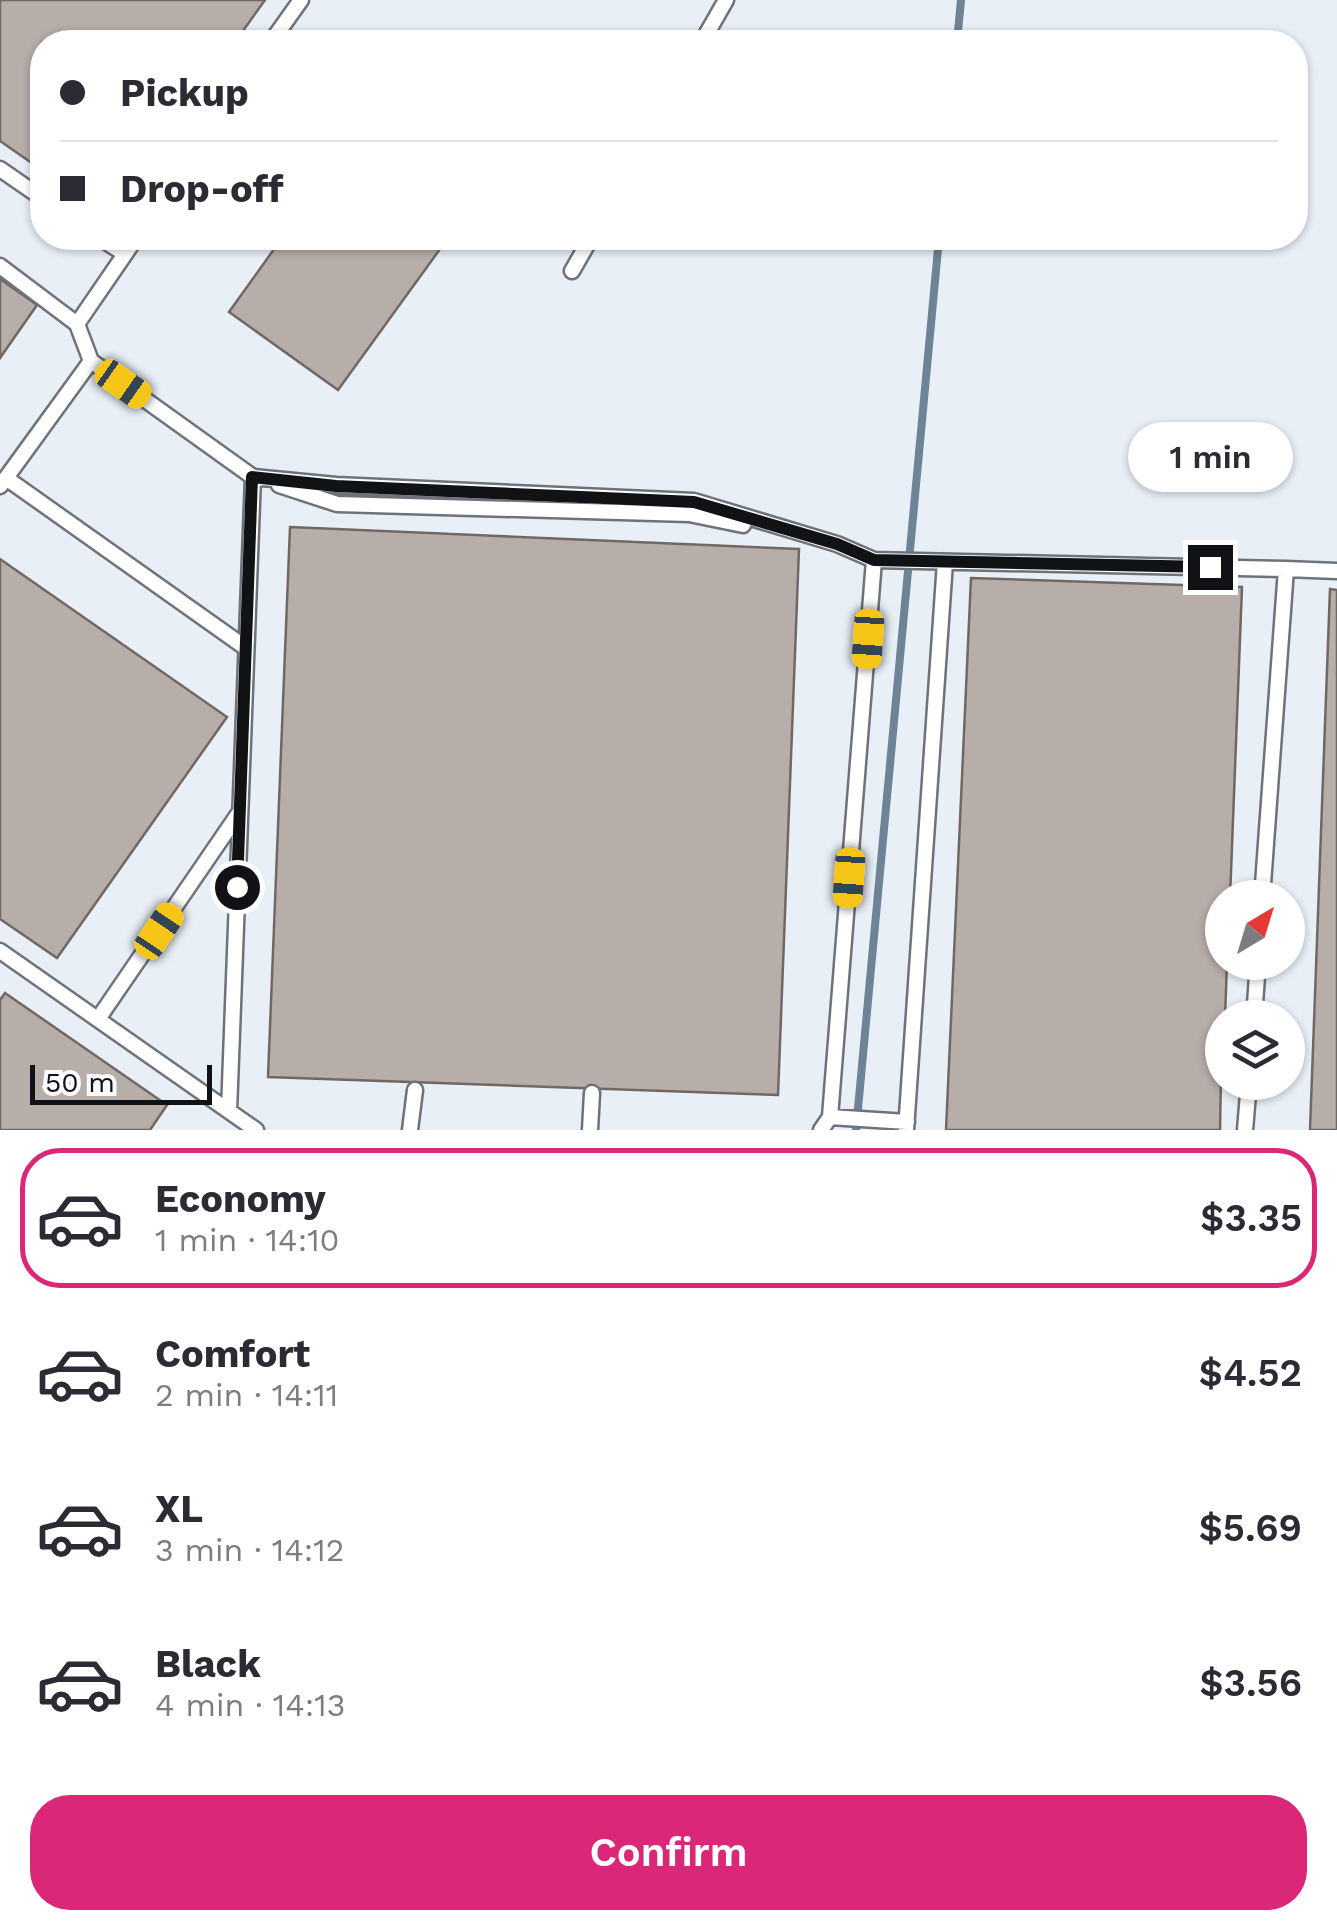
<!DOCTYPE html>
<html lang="en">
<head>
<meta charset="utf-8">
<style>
	body { margin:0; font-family:"Work Sans",sans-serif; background:#f7f7f7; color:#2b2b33; height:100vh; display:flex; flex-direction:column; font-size:38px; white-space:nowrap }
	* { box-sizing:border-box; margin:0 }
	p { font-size:32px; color:#7c7c81 }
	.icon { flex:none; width:55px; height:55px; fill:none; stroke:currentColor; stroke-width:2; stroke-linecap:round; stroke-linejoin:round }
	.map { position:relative; height:1130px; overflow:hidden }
	.details { display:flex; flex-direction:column; background:#fff; flex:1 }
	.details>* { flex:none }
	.guide { position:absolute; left:30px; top:30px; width:1278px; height:220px; border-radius:40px; box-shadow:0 2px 8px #0004; display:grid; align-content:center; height:220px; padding:0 30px; background:#fff }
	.needle { width:65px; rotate:38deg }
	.tools { position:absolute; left:1205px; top:880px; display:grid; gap:20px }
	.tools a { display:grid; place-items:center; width:100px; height:100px; border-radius:50%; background:#fff; box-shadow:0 2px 8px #0004; font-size:50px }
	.scale { position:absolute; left:30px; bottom:25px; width:182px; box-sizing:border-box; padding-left:10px; border:5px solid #101215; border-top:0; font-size:28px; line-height:35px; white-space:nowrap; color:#101215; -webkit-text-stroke:8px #f9fbff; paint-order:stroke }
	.end { position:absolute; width:45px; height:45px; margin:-22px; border:12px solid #101215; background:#fff; box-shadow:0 0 0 5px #fff }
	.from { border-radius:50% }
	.bubble { position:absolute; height:70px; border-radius:35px; background:#fff; box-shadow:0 2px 8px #0004; font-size:32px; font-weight:600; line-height:70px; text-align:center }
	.car { position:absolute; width:30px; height:60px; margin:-30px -15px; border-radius:12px; box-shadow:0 0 8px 2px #0007; background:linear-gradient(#f5c518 24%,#345 0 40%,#f5c518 0 76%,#345 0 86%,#f5c518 0) }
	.guide b { display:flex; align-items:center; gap:35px; height:95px; font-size:38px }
	.guide b+b { border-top:2px solid #e1e1e2 }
	.guide i { width:25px; height:25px; background:#2b2b33 }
	ul { padding:18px 0 0; list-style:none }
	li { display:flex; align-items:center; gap:30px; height:140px; margin:0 20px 15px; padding:0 10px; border:5px solid transparent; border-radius:40px }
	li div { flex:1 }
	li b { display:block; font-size:38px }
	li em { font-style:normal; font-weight:600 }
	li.active { border-color:#db2777 }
	li>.icon { width:90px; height:90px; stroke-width:1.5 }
	.button { display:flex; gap:20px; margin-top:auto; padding:20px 30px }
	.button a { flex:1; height:115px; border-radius:40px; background:#db2777; color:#fff; font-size:40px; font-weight:600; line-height:115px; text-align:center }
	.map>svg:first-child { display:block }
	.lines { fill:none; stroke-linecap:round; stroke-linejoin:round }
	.stream { stroke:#6f8397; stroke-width:8 }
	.building { fill:#b7ada9; stroke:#716864; stroke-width:2.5 }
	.service-casing { stroke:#6e737a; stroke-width:19 }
	.service { stroke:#fff; stroke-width:14 }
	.route { stroke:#101215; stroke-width:12 }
</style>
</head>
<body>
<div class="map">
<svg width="1337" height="1130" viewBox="0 0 1337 1130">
	<rect width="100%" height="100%" fill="#e8eff7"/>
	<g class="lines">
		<!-- stream -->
		<path class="stream" d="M957 42 961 0
			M856 1130 939 238"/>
	</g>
	<!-- building -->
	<path class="building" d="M0 0H265L235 42H42V170L0 141Z
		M282 238H309L315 242 319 238H448L338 390 229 312Z
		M0 279 37 305 0 358Z
		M290 527 799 549 778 1095 268 1077Z
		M0 559 227 717 57 958 0 919Z
		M971 578 1242 587 1230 898H1222V962H1227L1225 1018H1222L1220 1130H946Z
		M1330 589 1337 590V1130H1310Z
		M5 993 167 1105 150 1130H0V1000Z"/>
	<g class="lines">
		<defs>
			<path id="service" d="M271 42 301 0
				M702 42 726 0
				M0 169 42 198
				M100 238 125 254
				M0 266 77 324
				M572 271 591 238
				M91 361 77 324 136 238
				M253 477 336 485 694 501 837 544 874 560 1286 569 1262 898
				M6 478 91 361 253 477 259 479
				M279 485 337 504 689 514 743 525
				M0 486 6 478 246 648
				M1286 569 1337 571
				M0 951 256 1130
				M1254 1018 1258 962
				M98 1019 239 813
				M229 1111 253 477
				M830 1117 907 1122
				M410 1130 415 1090
				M590 1130 592 1093
				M821 1130 830 1117 874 560
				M906 1130 945 562
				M1245 1130 1249 1082"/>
		</defs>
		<!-- service casing -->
		<use href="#service" class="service-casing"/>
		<!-- service -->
		<use href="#service" class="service"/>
	</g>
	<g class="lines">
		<!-- route -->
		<path class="route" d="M237 887 252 477 336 486 694 502 837 544 874 560 1210 567"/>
	</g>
</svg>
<div class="tools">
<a><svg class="needle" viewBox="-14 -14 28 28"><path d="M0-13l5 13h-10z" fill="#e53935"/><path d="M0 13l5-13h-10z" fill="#7c7c81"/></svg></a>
<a><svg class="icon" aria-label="layers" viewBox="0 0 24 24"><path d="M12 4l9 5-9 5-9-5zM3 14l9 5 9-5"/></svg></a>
</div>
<div class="scale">50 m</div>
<i class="end from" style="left:237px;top:887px"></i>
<i class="end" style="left:1210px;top:567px"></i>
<div class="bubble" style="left:1128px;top:422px;width:165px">1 min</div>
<i class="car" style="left:123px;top:384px;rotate:125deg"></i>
<i class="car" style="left:868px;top:639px;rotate:184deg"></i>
<i class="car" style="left:849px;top:878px;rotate:184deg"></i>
<i class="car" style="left:159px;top:931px;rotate:34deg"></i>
<div class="guide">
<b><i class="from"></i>Pickup</b>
<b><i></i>Drop-off</b>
</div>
</div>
<section class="details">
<ul>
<li class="active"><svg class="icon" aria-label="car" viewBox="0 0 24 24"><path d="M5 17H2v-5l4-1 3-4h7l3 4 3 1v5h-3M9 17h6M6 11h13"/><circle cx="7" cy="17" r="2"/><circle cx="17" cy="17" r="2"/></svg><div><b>Economy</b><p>1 min · 14:10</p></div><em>$3.35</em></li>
<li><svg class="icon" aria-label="car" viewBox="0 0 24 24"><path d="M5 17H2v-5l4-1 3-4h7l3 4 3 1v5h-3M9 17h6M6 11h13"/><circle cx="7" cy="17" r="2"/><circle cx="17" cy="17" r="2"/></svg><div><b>Comfort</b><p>2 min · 14:11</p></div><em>$4.52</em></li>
<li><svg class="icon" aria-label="car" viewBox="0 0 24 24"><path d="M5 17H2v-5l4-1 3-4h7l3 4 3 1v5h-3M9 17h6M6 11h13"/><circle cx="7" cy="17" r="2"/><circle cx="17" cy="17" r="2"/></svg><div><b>XL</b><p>3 min · 14:12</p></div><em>$5.69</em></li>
<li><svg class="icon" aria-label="car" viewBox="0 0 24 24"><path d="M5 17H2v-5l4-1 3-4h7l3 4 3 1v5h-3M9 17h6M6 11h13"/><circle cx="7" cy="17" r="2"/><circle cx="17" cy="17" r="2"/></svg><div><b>Black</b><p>4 min · 14:13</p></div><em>$3.56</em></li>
</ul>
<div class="button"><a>Confirm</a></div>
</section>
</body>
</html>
